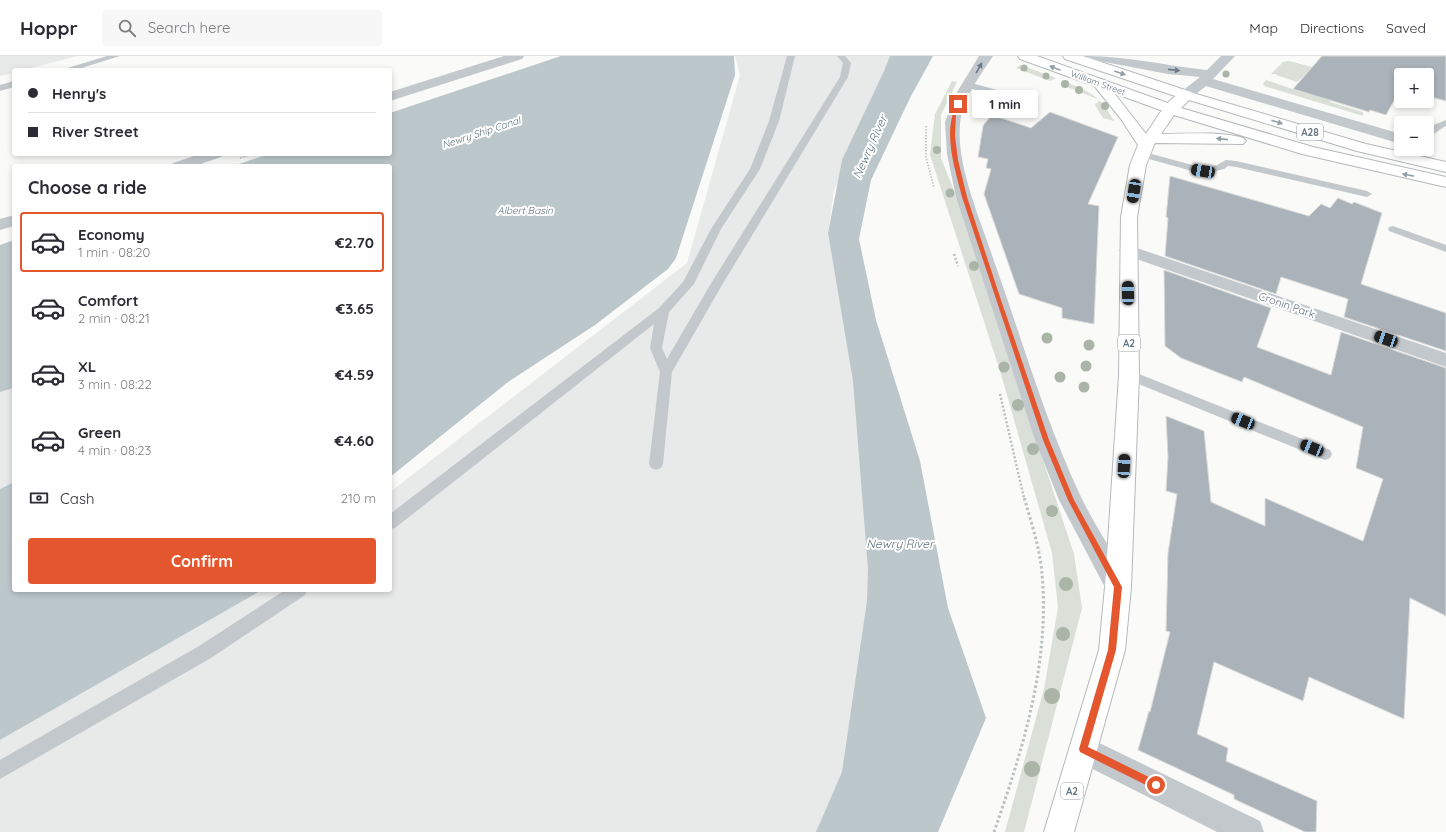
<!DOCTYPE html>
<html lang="en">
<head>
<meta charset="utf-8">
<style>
	body { margin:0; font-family:Quicksand,sans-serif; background:#f7f7f7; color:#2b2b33; height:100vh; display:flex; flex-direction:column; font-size:15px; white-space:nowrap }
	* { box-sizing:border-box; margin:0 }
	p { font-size:13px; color:#7c7c81 }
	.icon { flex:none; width:22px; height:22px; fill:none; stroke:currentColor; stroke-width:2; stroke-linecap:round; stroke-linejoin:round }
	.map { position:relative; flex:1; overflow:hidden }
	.drawer { position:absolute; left:12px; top:108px; width:380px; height:428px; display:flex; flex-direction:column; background:#fff; border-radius:4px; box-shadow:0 2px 6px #0003 }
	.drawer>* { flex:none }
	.guide { position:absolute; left:12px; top:12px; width:380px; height:88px; border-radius:4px; box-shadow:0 2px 6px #0003; display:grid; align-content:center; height:88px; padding:0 16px; background:#fff }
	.fabs { position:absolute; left:1394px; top:12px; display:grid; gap:8px }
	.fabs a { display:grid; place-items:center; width:40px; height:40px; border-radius:4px; background:#fff; box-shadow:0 2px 6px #0003; font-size:20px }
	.end { position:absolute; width:18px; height:18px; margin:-9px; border:5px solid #e4572e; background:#fff; box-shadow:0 0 0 2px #fff }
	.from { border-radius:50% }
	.bubble { position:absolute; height:28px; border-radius:4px; background:#fff; box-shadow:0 2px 6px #0003; font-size:13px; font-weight:700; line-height:28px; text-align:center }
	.car { position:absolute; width:12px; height:24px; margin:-12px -6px; border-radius:5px; box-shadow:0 0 3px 1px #0007; background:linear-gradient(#222 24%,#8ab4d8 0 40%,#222 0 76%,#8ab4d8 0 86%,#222 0) }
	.guide b { display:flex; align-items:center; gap:14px; height:38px; font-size:15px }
	.guide b+b { border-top:1px solid #e1e1e2 }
	.guide i { width:10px; height:10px; background:#2b2b33 }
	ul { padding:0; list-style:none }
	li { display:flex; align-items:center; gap:12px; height:60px; margin:0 8px 6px; padding:0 8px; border:2px solid transparent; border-radius:4px }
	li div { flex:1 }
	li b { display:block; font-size:15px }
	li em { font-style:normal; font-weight:700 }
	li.current { border-color:#e4572e }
	li>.icon { width:36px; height:36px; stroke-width:1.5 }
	h2 { padding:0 16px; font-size:18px; line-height:48px }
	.pay { display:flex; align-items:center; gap:10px; height:44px; padding:0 16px; font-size:15px }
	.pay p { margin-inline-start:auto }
	.action { display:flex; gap:8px; margin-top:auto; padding:8px 16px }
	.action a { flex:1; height:46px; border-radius:4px; background:#e4572e; color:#fff; font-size:16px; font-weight:700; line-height:46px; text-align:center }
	header { display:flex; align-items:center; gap:24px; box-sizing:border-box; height:56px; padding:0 20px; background:#fff; border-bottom:1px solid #e1e1e2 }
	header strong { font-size:19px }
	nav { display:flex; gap:22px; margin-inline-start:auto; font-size:14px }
	.search { width:280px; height:36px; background:#f7f7f7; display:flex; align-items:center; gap:10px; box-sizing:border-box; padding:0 14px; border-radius:4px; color:#7c7c81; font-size:15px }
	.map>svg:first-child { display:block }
	.built { fill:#e8e9e9 }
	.green { fill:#dadfd7 }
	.water { fill:#bbc7cb }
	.building { fill:#aab3b9; stroke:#dcdcda }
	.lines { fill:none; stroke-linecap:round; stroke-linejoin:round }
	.primary-casing { stroke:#b5babe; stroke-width:2 }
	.trunk-casing { stroke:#b4b9bd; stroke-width:2 }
	.path-far2 { stroke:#bbbfc2; stroke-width:1.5; stroke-dasharray:1.5 1.5; stroke-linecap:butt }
	.path-far1 { stroke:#bbbfc2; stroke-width:2.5; stroke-dasharray:2 2; stroke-linecap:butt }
	.path { stroke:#bbbfc2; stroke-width:3; stroke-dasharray:2.5 2.5; stroke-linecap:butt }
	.service { fill:#c3c8cc; fill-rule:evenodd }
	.minor { fill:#c3c8cc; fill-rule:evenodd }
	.tertiary { fill:#c3c8cc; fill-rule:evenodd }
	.primary { fill:#fff; fill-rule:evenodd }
	.trunk { fill:#fff; fill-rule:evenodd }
	.tree { fill:#aab4a7 }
	.oneway { fill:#6a7a87 }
	.oneway2 { fill:#939fa8 }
	.route { fill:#e4572e }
	.labels { text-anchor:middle; stroke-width:4; stroke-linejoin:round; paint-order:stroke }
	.far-street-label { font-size:9px; fill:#657683; stroke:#fff }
	.far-water-label { font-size:10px; font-style:italic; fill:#60757c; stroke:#fff }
	.shield { fill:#fff; stroke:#939fa8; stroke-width:1 }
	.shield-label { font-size:10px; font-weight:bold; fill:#657683 }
	.street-label { font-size:11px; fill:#657683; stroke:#fff }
	.water-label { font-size:12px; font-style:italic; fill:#60757c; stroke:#fff }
</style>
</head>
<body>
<header>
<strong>Hoppr</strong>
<div class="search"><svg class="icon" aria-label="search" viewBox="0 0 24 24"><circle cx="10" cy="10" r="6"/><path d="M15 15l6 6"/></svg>Search here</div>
<nav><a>Map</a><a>Directions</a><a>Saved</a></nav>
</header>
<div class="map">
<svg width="1446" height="776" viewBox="0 0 1446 776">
	<rect width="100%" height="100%" fill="#fafaf8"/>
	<!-- built -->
	<path class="built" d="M0 0H77L24 14H14V17L0 20Z
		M735 0H898L834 134 828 177 847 278 888 557 856 776H0V684L262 534H390V436L687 207 740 19Z
		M14 332V426L0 433V336Z"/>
	<!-- green -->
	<path class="green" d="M1289 5 1327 15 1306 18 1297 26 1276 19 1277 18H1271L1283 6Z
		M1020 9 1056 22 1050 25 1016 12Z
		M1266 24 1304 37 1332 41 1330 46 1363 56V60L1264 30 1263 28Z
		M952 25 957 26 941 59V102L953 132 1074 498 1082 552 1024 776H1005L1044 633 1058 551 1052 497 1001 318 930 99 935 58Z
		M1064 25C1090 37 1100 38 1114 65L1103 62 1095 49 1100 44 1060 28Z"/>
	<!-- water -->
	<path class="water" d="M561 0H734L735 19 676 202 668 213 595 269 508 326 390 421V110H233L269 98H390V57Z
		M890 0H933L910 42 871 124 859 183 876 264 920 405 948 552 986 662 938 776H816L842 716 867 545 868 513 853 325 828 177 842 104 884 15Z
		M14 184V332L0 336V189Z
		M14 426V534H262L0 684V433Z"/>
	<!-- building -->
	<path class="building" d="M1322 0H1446V45L1427 40V19H1401V32L1386 59 1370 54 1369 56 1293 33Z
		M1050 56 1118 81 1088 148 1099 150 1094 268 1062 262V252L1019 238 984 138 991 113 986 112 988 103 978 101 983 70 985 67 992 59 1031 72Z
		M1170 120 1309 160 1321 148 1330 152 1338 142 1352 148 1354 146 1382 157 1361 228 1446 257V295L1344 261 1348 243 1281 221 1276 238 1165 200 1168 162 1166 161Z
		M1164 214 1271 252 1257 291 1331 319 1341 276 1446 312V560L1410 542 1404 663 1309 621 1303 645 1214 606 1197 678 1228 692 1226 705 1317 745 1316 776H1305L1234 743V739L1138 694 1149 655 1150 656 1170 576 1166 575 1168 497 1177 438 1166 435 1168 401 1166 360 1204 375 1211 446 1265 470V442L1363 485 1383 423 1356 412 1363 371 1244 321 1242 326 1181 302 1165 290Z"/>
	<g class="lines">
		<defs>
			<path id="primary" d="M1018 0H1037L1176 50 1178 53 1176 56H1166L1020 3Z
				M1063 0H1083L1191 36 1193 39 1191 42H1181L1065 3Z"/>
			<path id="trunk" d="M1099 23 1104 24 1146 78C1156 64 1168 39 1186 35L1366 88 1446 106V116L1357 95 1189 44 1181 52 1313 91 1446 121V131L1302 98 1174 59 1161 78C1188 78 1217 75 1243 82L1246 85 1243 88 1155 87 1154 89 1146 109 1137 161 1139 319 1131 531 1125 594 1074 776H1044L1099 594 1105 531 1119 319 1121 161 1130 109 1138 89 1121 63 1092 27 1094 24Z"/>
		</defs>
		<!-- primary casing -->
		<use href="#primary" class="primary-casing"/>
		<!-- trunk casing -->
		<use href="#trunk" class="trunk-casing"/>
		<!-- path-far2 -->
		<path class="path-far2" d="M926 70V101L934 132
			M240 102 253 98"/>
		<!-- path-far1 -->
		<path class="path-far1" d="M954 198 958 210
			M1000 338 1024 442"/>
		<!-- path -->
		<path class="path" d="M994 776C1023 693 1050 607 1042 518 1040 492 1031 466 1024 441"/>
		<!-- service -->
		<path class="service" d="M107 0H120L75 14H61Z
			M787 0H795L779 65 760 113 721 173 694 228 669 256 662 292 667 303 710 229 840 21 843 7 837 0H845L851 7 848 21 722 229 672 316 663 408 661 412 656 414 651 412 649 408 660 316 650 292 654 268 395 472 390 473V458L659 252 683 226 711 173 750 113 769 65Z
			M14 25V31L0 35V29Z
			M968 26 1008 37 1009 39 1005 42 965 31V27Z
			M1446 64V70C1440 73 1431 81 1427 82L1429 71Z
			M1141 95 1203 112 1217 109 1226 104 1236 105 1367 135 1372 138 1367 141 1236 111 1228 110 1224 113 1203 118 1138 100 1136 98 1138 96Z
			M1393 170 1446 189V196L1389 175 1388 173 1389 171Z
			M1129 314 1330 394 1332 398 1330 402 1325 404 1320 402 1124 322 1123 319 1124 316Z
			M285 534H307L305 539 211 602 0 723V704L199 590Z"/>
		<!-- minor -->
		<path class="minor" d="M504 0H524L522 3 390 45V36Z
			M1087 0C1128 0 1167 10 1207 14L1221 0H1235L1213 23 1401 78V88L1206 30 1191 42H1181L1179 39 1181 36 1200 21 1168 18 1094 4 1089 3Z
			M200 98H224L221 101 195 110H171L173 107Z
			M14 159V170L0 174V163Z
			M1128 189 1446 297V311L1122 198 1119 194 1122 190Z
			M1083 679 1260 765 1264 776H1217L1073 703 1069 693 1073 683Z"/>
		<!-- tertiary -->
		<path class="tertiary" d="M979 0H993C980 20 962 43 960 68 956 110 981 165 994 205 1022 283 1045 365 1081 441 1096 472 1116 500 1131 531L1127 539 1118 542 1109 539 1059 444 1035 384 956 141 947 98 945 66 954 41Z"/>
		<!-- primary -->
		<use href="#primary" class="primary"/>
		<!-- trunk -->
		<use href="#trunk" class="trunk"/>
	</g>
	<!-- trees -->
	<g class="tree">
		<circle cx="1024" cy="12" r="3.5"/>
		<circle cx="1226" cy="18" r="3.5"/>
		<circle cx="1046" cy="20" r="3.5"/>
		<circle cx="1065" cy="28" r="4"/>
		<circle cx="1079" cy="34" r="4"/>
		<circle cx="1105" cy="50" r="4"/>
		<circle cx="987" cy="51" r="4"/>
		<circle cx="937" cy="94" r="4"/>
		<circle cx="950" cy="137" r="4.5"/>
		<circle cx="974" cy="210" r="5"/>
		<circle cx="1047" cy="282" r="5.5"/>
		<circle cx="1089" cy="289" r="5.5"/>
		<circle cx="1086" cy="310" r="5.5"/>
		<circle cx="1004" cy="311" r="5.5"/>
		<circle cx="1060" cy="321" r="5.5"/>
		<circle cx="1084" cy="331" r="5.5"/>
		<circle cx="1018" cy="349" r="6"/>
		<circle cx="1033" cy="393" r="6"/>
		<circle cx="1052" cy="455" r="6"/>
		<circle cx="1066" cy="528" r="7"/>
		<circle cx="1063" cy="578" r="7"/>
		<circle cx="1052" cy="640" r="8"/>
		<circle cx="1032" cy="713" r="8"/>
	</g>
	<!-- one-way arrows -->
	<defs><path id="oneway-solid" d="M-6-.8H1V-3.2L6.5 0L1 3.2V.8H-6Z"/></defs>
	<g class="oneway">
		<use href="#oneway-solid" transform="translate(979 12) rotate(-60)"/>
		<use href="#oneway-solid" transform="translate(1174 14) rotate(6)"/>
	</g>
	<g class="oneway2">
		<use href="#oneway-solid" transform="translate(1055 12) rotate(-159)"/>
		<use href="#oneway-solid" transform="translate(1120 17) rotate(19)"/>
		<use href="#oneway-solid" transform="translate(1277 66) rotate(17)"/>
		<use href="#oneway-solid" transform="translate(1222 83) rotate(-174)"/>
		<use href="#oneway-solid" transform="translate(1408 119) rotate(-169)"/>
	</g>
	<!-- route -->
	<path class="route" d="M957 48H960L956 58 955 80 958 104 967 141 1001 244 1049 384 1074 444 1122 531 1116 594 1088 691 1159 726V732L1156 734 1080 696 1079 693 1108 594 1114 531 1068 444 1043 384 962 141C955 112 942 76 957 48Z"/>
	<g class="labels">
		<!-- far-street labels -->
		<g class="far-street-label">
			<text transform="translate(1098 27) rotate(20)" y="3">William Street</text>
		</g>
		<!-- far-water labels -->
		<g class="far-water-label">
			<text transform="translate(481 76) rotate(-18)" y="4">Newry Ship Canal</text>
			<text x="525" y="158">Albert Basin</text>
		</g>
		<!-- shield labels -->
		<g class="shield">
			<rect x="1297" y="68" width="26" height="16" rx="3"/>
			<rect x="1118" y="279" width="22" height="16" rx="3"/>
			<rect x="1061" y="727" width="22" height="16" rx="3"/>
		</g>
		<g class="shield-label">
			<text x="1310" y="80">A28</text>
			<text x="1129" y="291">A2</text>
			<text x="1072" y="739">A2</text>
		</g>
		<!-- street labels -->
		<g class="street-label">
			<text transform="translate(1287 249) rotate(19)" y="4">Cronin Park</text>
		</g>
		<!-- water labels -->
		<g class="water-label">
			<text transform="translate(870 91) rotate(-66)" y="4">Newry River</text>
			<text x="900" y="492">Newry River</text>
		</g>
	</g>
</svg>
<div class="fabs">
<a>+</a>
<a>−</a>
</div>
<i class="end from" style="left:1156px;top:729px"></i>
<i class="end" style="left:958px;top:48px"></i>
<div class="bubble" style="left:972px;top:34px;width:66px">1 min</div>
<i class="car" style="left:1203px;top:115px;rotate:280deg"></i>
<i class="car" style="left:1134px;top:135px;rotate:189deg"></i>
<i class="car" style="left:1128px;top:237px;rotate:359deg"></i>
<i class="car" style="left:1386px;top:283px;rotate:289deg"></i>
<i class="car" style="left:1243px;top:365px;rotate:292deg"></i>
<i class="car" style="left:1312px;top:392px;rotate:292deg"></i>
<i class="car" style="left:1124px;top:410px;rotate:3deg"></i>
<div class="guide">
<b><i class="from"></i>Henry's</b>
<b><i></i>River Street</b>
</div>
<section class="drawer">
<h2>Choose a ride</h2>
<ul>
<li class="current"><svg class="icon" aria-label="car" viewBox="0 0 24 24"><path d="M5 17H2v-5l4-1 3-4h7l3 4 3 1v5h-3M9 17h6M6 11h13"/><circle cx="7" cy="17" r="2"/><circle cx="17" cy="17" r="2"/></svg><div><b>Economy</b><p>1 min · 08:20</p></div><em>€2.70</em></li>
<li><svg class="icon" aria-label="car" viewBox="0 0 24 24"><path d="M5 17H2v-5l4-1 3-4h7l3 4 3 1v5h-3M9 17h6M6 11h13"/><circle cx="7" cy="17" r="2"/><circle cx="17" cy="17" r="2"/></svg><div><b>Comfort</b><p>2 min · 08:21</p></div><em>€3.65</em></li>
<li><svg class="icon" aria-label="car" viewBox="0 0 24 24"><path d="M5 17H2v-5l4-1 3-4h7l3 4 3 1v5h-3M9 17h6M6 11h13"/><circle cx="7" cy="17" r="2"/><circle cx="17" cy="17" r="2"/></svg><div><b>XL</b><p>3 min · 08:22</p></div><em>€4.59</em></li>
<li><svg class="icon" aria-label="car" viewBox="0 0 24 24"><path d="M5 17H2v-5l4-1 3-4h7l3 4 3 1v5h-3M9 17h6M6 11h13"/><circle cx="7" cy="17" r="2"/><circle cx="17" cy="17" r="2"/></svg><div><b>Green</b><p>4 min · 08:23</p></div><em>€4.60</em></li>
</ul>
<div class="pay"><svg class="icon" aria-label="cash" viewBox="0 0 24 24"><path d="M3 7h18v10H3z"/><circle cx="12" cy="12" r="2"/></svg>Cash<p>210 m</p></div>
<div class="action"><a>Confirm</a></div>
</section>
</div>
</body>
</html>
